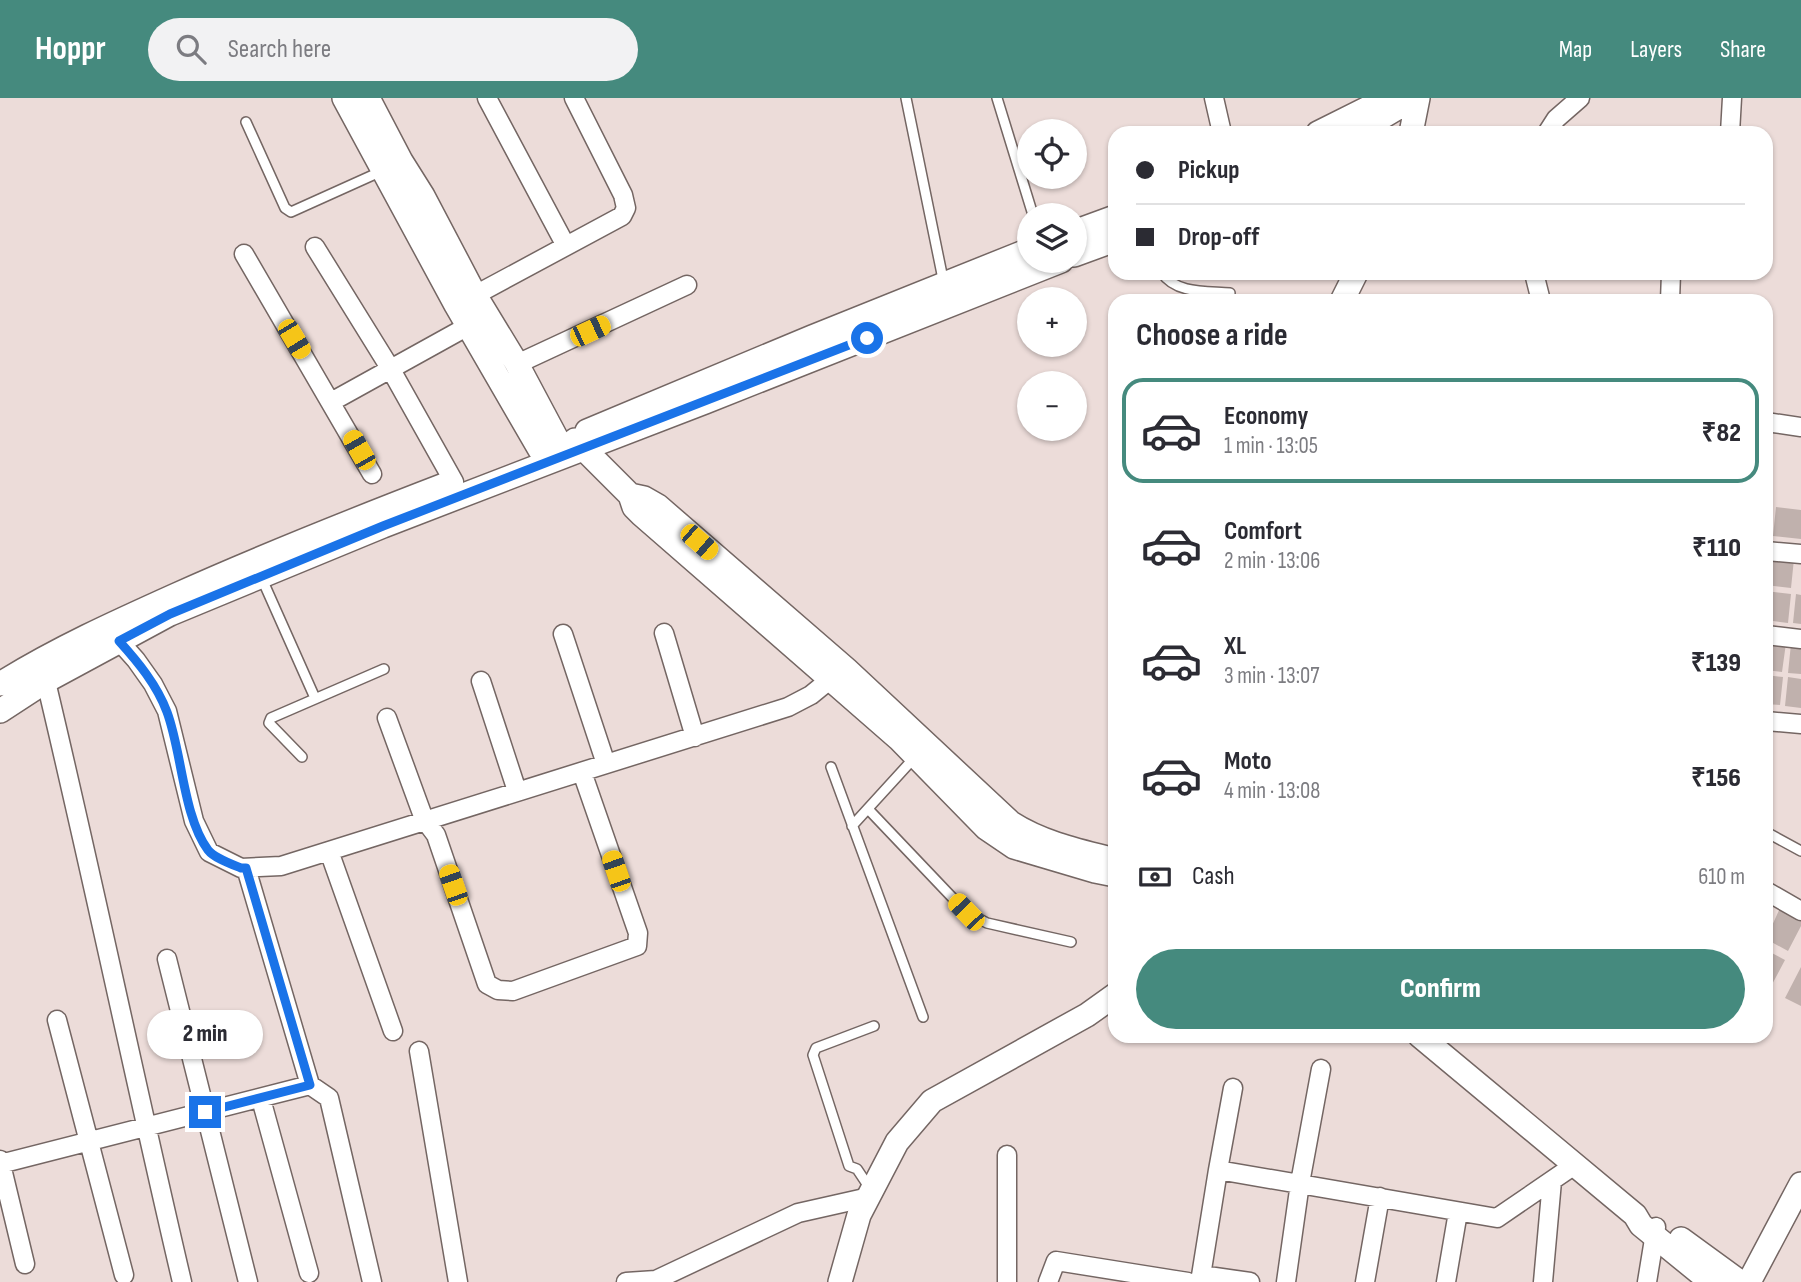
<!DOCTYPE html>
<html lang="en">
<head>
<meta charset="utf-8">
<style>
	body { margin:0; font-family:"Sofia Sans Condensed",sans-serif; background:#f2f2f3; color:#2b2b33; height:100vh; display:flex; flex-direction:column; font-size:26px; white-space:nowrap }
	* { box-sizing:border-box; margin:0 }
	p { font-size:23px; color:#7c7c81 }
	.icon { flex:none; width:38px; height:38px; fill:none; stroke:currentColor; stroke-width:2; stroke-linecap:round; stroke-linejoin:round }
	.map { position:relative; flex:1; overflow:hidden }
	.drawer { position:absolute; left:1108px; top:196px; width:665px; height:749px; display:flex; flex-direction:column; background:#fff; border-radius:21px; box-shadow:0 2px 5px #0004 }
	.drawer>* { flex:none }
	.guide { position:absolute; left:1108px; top:28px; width:665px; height:154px; border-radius:21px; box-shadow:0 2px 5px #0004; display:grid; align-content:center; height:154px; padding:0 28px; background:#fff }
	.fabs { position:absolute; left:1017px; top:21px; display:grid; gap:14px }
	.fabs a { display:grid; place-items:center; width:70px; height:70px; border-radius:50%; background:#fff; box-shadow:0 2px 5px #0004; font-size:35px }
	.end { position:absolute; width:32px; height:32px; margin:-16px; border:9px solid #1a73e8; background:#fff; box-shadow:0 0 0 4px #fff }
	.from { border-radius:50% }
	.bubble { position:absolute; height:49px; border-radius:24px; background:#fff; box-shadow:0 2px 5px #0004; font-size:23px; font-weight:800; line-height:49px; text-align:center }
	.car { position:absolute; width:21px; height:42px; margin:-21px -10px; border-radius:9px; box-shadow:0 0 5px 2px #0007; background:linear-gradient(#f5c518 24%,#345 0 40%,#f5c518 0 76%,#345 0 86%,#f5c518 0) }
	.guide b { display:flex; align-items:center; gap:24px; height:66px; font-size:26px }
	.guide b+b { border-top:2px solid #e1e1e2 }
	.guide i { width:18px; height:18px; background:#2b2b33 }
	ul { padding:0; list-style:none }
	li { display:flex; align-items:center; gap:21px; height:105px; margin:0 14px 10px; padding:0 14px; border:4px solid transparent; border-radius:21px }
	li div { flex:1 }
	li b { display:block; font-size:26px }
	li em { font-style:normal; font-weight:800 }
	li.current { border-color:#458a7e }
	li>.icon { width:63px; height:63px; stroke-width:1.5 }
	h2 { padding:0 28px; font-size:32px; line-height:84px }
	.pay { display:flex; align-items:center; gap:18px; height:77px; padding:0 28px; font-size:26px }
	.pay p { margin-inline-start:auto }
	.cta { display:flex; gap:14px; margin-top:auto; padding:14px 28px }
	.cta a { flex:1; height:80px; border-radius:42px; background:#458a7e; color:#fff; font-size:28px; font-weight:800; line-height:80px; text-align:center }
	header { display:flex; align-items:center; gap:42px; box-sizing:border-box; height:98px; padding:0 35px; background:#458a7e; color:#fff }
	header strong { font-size:33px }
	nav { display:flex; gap:38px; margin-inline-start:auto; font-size:24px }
	.search { width:490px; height:63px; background:#f2f2f3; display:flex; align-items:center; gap:18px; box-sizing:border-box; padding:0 24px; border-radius:38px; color:#7c7c81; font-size:26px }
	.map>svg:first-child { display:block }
	.building { fill:#c0b1ad }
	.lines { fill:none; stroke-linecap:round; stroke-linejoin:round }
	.service-casing { stroke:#746663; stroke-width:12 }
	.minor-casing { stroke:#746663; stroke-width:21 }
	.tertiary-casing { stroke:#746663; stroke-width:26 }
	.service { stroke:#fff; stroke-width:9 }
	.minor { stroke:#fff; stroke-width:18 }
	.tertiary { stroke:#fff; stroke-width:23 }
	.route { stroke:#1a73e8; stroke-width:9 }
</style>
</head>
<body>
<header>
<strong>Hoppr</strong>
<div class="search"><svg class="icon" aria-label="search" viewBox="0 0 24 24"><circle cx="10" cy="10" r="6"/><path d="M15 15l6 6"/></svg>Search here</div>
<nav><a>Map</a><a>Layers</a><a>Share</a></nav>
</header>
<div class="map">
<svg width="1801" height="1184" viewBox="0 0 1801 1184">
	<rect width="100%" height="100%" fill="#ecdcd9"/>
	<!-- building -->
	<path class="building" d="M1776 409 1801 412V441L1773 438Z
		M1766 458 1794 461 1791 490 1766 487Z
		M1766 493 1791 496 1788 525 1766 522Z
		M1796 496 1801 497V526L1793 525Z
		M1766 543 1786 545 1782 574 1766 572Z
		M1791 546 1801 547V576L1788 575Z
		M1766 577 1783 579 1780 607 1766 606Z
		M1788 579 1801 581V610L1785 608Z
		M1780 810 1801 820V828L1788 853 1766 841Z
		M1766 852 1785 862 1769 892 1766 891Z
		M1801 869V908L1785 900Z"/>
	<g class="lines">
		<defs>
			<path id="service" d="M906 0 944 186
				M997 0 1033 117
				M246 24 285 110 291 114 382 73
				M1162 175C1176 196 1207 193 1230 195
				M262 481 315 600
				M302 659 269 625 271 620 384 571
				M831 669 923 919
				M868 711 966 814 987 825 1071 844
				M852 728 915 659
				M1766 734 1801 753
				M871 1092 857 1071 849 1068 813 957 816 950 874 928"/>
			<path id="minor" d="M487 0 566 148
				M1214 0 1222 35
				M1547 35 1556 21 1580 0
				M1730 35 1732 0
				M315 149 390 270 454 384
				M244 156 372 376
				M1534 175 1541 203
				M466 202 622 118 626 110 623 97 574 0
				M1670 203 1671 175
				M517 266 687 187
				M331 304 470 227
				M1766 324 1801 329
				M1766 453 1801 456
				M111 534 136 562 153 586 167 613 194 723 209 754 241 770 281 768 788 609 811 597 838 575
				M664 535 695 639
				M563 536 606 666
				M1766 537 1801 541
				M43 571C92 775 134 980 182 1184
				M481 583 517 693
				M387 620 424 721 436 737 487 886 498 892 513 893 637 848 638 835 582 674
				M1766 623 1801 626
				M329 753 393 933
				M1766 793 1801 813
				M167 861 248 1184
				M57 922 124 1177
				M419 953 458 1184
				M310 987 329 1000 372 1184
				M261 1001 309 1175
				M0 1062 25 1166
				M0 1066 310 987 246 770
				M1218 1072 1233 990
				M1201 1177 1250 1184
				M626 1184 656 1182 798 1115 869 1099
				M1007 1184V1057
				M1048 1184 1056 1163 1188 1184
				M1200 1184 1218 1072 1497 1120 1573 1068
				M1286 1184 1300 1085 1321 971
				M1365 1184 1380 1099
				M1446 1184 1458 1114
				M1543 1184 1552 1083
				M1647 1184 1656 1129"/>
			<path id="tertiary" d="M344 0 456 207 540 352
				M368 0 401 63 423 98 475 197 517 266 559 345
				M1318 35 1388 0
				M1355 35 1414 0
				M1411 35 1418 0
				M1074 134 1115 119
				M1074 157 1115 142
				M1342 203 1356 175
				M587 333 812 239 1029 152
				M575 342 630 397 634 409 642 417 899 641 986 730 1014 749 1095 773 1115 777
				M630 397 644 400 658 408 846 571 1011 725C1042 745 1079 753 1115 762
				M0 586C56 551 116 524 176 497 265 457 356 421 447 386
				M0 613 46 583 170 516 383 428 705 304 1061 163
				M1420 938 1635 1117 1641 1127 1711 1184
				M1681 1141 1740 1184
				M840 1184 859 1117 897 1044 932 1003 1087 917 1115 897
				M1749 1184 1801 1086"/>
		</defs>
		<!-- service casing -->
		<use href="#service" class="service-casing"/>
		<!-- minor casing -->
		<use href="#minor" class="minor-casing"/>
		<!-- tertiary casing -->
		<use href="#tertiary" class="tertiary-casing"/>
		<!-- service -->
		<use href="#service" class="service"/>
		<!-- minor -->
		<use href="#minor" class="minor"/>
		<!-- tertiary -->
		<use href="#tertiary" class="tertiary"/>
	</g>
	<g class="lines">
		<!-- route -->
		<path class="route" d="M205 1014 310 987 246 770H241C231 766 214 760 208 752 183 718 182 654 167 614 157 587 138 564 119 543L170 516 383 428 867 240"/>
	</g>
</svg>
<div class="fabs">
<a><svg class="icon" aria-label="locate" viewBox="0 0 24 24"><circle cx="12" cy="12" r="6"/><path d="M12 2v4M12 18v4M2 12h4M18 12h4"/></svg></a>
<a><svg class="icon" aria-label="layers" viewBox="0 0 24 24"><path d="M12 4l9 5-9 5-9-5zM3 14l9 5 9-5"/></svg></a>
<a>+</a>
<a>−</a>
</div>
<i class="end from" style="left:867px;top:240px"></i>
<i class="end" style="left:205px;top:1014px"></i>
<div class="bubble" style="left:147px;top:912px;width:116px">2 min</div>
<i class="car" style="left:590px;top:233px;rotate:65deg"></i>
<i class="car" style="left:294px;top:241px;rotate:149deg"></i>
<i class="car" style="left:359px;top:352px;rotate:330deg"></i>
<i class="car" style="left:699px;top:444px;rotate:131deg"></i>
<i class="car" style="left:616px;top:773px;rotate:341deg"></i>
<i class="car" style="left:453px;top:787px;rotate:341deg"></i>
<i class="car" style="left:966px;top:814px;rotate:316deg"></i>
<div class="guide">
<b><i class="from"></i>Pickup</b>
<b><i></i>Drop-off</b>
</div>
<section class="drawer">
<h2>Choose a ride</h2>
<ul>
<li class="current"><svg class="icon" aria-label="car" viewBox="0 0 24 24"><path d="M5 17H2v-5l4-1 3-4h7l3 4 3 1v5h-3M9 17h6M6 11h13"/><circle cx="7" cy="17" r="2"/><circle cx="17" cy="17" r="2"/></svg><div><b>Economy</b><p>1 min · 13:05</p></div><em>₹82</em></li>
<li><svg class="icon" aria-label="car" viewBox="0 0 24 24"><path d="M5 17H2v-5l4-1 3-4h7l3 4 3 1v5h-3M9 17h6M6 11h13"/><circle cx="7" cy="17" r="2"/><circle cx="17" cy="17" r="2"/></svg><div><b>Comfort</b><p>2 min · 13:06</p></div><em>₹110</em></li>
<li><svg class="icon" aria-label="car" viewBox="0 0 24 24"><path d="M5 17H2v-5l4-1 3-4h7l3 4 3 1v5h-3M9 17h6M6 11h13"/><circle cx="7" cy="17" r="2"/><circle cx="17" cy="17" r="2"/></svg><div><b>XL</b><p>3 min · 13:07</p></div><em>₹139</em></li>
<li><svg class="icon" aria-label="car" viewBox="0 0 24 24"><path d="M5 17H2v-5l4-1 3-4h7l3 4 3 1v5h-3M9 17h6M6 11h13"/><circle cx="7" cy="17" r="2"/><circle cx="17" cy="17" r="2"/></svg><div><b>Moto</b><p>4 min · 13:08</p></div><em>₹156</em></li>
</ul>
<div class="pay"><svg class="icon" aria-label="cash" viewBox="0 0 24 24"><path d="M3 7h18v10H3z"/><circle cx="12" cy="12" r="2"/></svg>Cash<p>610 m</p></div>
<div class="cta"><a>Confirm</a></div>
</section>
</div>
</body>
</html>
